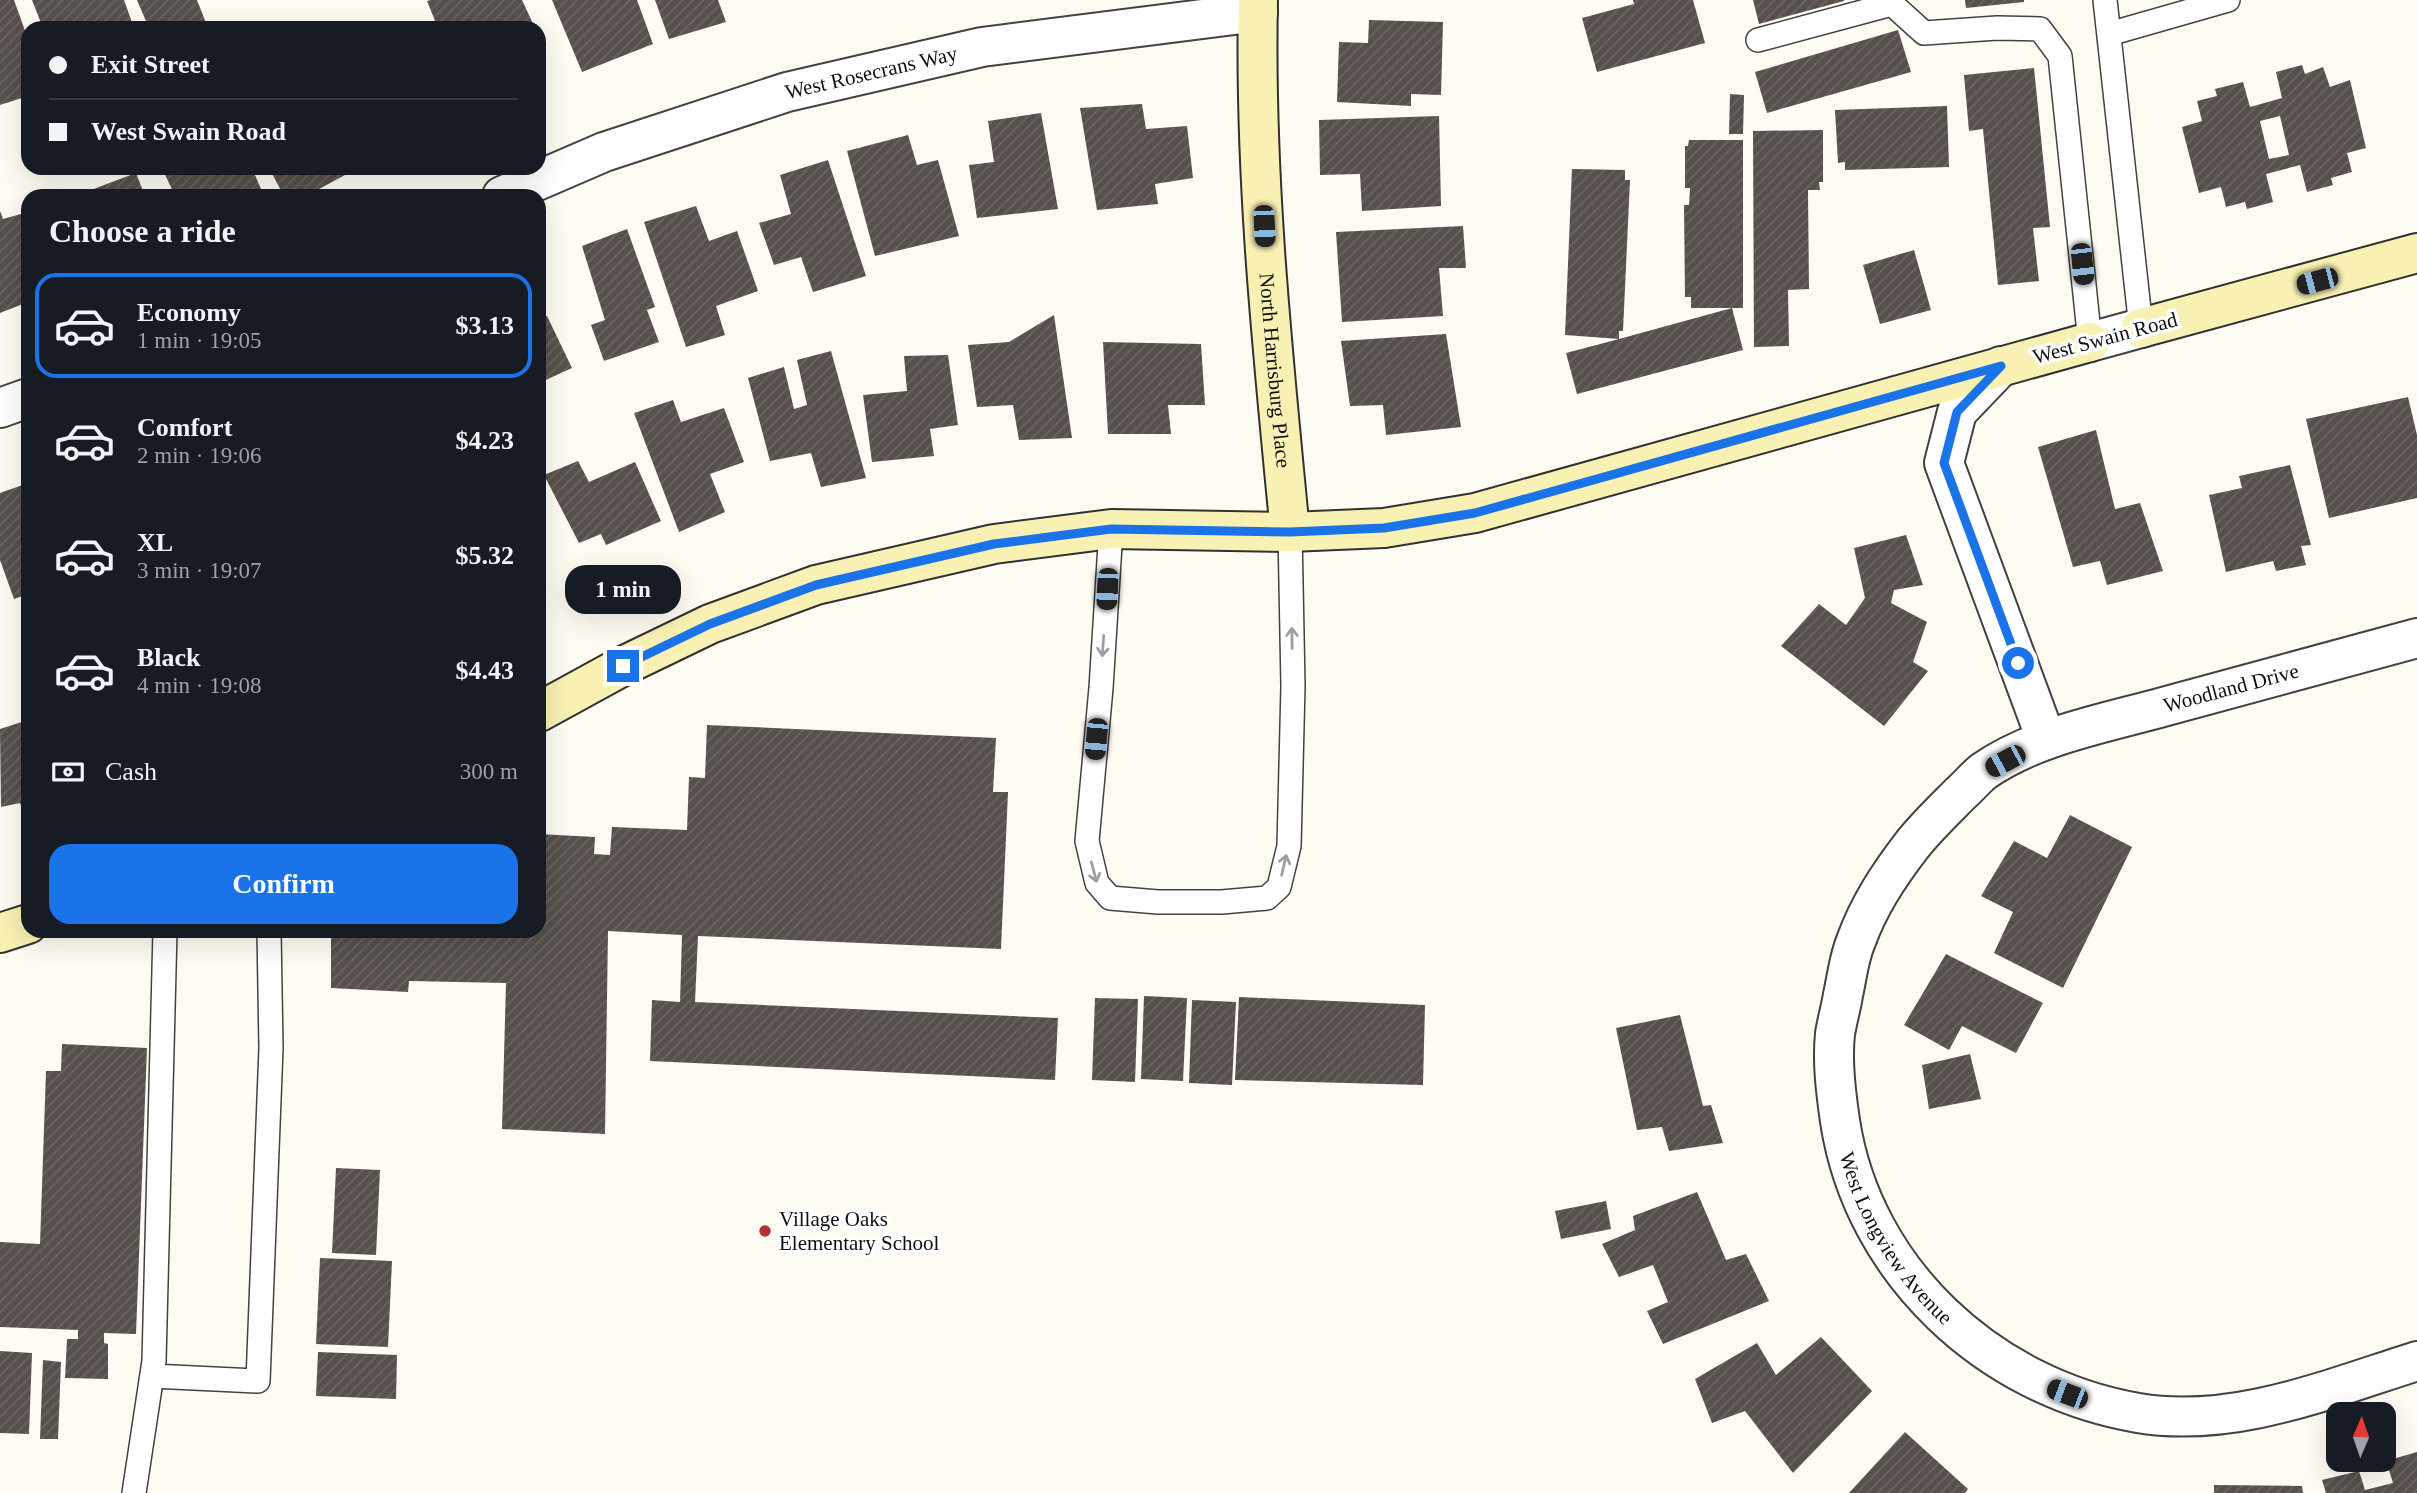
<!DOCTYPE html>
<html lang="en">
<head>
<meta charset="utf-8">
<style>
	body { margin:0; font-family:Georgia,serif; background:#242831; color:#f1f3f6; height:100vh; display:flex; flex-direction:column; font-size:26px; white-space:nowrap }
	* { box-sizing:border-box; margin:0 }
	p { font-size:23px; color:#9ea1a6 }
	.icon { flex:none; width:38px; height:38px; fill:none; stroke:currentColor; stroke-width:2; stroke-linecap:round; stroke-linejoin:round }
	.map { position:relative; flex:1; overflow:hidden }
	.details { position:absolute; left:21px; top:189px; width:525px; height:749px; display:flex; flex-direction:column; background:#171b24; border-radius:21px; box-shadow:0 7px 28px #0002 }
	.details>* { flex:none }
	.guide { position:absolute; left:21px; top:21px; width:525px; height:154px; border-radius:21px; box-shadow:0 7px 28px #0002; display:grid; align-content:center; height:154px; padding:0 28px; background:#171b24 }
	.needle { width:46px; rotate:2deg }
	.tools { position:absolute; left:2326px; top:1402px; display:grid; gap:14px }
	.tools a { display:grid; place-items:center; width:70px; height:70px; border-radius:14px; background:#171b24; box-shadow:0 7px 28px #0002; font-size:35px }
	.end { position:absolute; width:32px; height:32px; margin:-16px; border:9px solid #1a73e8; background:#fff; box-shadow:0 0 0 4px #fff }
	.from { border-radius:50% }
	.bubble { position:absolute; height:49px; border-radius:21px; background:#171b24; box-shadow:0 7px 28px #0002; font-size:23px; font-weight:800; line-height:49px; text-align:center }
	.car { position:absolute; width:21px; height:42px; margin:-21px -10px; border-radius:9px; box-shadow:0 0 5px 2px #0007; background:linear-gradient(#222 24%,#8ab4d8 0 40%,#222 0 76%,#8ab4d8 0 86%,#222 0) }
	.guide b { display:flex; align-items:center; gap:24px; height:66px; font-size:26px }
	.guide b+b { border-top:2px solid #363941 }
	.guide i { width:18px; height:18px; background:#f1f3f6 }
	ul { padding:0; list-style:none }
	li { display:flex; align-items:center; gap:21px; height:105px; margin:0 14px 10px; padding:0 14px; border:4px solid transparent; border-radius:21px }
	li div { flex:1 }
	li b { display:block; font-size:26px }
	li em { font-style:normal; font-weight:800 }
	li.selected { border-color:#1a73e8 }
	li>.icon { width:63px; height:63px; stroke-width:1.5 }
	h2 { padding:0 28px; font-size:32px; line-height:84px }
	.pay { display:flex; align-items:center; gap:18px; height:77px; padding:0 28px; font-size:26px }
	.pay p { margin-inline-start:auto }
	.primary-button { display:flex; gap:14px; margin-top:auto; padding:14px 28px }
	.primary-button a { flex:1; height:80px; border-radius:21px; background:#1a73e8; color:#fff; font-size:28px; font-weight:800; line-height:80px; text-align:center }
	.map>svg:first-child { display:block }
	.building { fill:url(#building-hatch); fill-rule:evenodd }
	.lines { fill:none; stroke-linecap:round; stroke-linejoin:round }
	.lane-casing { stroke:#424242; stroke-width:26 }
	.street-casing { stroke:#424242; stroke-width:42 }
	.secondary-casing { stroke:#313131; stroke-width:42 }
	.lane { stroke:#fff; stroke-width:23 }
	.street { stroke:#fff; stroke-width:38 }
	.secondary { stroke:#f9f0b3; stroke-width:38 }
	.oneway { stroke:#9f9f9f }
	.route { stroke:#1a73e8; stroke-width:9 }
	.poi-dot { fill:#b53139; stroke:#fff; stroke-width:2.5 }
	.labels { text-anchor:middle; stroke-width:7; stroke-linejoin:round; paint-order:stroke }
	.street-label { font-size:21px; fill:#0f0f0f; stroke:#fff }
	.poi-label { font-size:21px; fill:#0f0f0f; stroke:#fff; text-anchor:start }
</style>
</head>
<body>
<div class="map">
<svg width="2417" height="1493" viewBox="0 0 2417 1493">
	<defs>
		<pattern id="building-hatch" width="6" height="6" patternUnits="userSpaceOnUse" patternTransform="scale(1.75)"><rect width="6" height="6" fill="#57504c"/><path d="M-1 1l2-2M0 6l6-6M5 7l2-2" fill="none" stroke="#6a6561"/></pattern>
	</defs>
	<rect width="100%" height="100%" fill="#fefbf2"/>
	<!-- building -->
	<path class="building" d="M0 0H14L28 39V96L0 105Z
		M32 0H124L134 28H43Z
		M137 0H197L208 28H149Z
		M430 0H522L535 28H438L427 1Z
		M552 0H637L653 44 582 72Z
		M655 0H718L726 22 669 39Z
		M1633 0H1693L1705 43 1597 72 1582 18 1634 4Z
		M1753 0H1844V1L1759 24Z
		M1965 0H2024V2L1966 8Z
		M1369 20 1443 22 1441 95 1411 94V106L1337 102 1339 42 1368 43Z
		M1898 30 1911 72 1767 113 1755 72Z
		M2302 65 2305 74 2323 67 2330 87 2350 80 2366 148 2347 153 2352 172 2331 178 2333 185 2307 192 2300 165 2266 174 2273 202 2247 209 2245 202 2226 207 2221 187 2199 193 2182 127 2202 121 2197 101 2217 96 2215 89 2243 82 2250 107 2282 98 2276 72ZM2280 116 2289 155 2269 159 2260 121Z
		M2034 68 2050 227 2033 228 2039 281 1998 285 1983 129 1969 131 1964 75Z
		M1730 94 1744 95 1743 134H1729Z
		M1142 104 1146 129 1187 126 1193 178 1155 184 1158 204 1097 210 1080 108Z
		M1947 106 1949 167 1845 170V162L1838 163 1835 110Z
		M1041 113 1058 209 977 218 969 165 994 162 988 121Z
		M1439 116 1441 206 1362 211 1360 174 1320 175 1319 120Z
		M1823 130V182H1819L1820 190H1808L1809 289 1788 290 1789 346 1754 347 1753 131Z
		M908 135 917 165 938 160 959 236 875 256 847 151Z
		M1689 140H1743V308H1732L1743 350 1577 394 1566 353 1619 339 1565 335 1572 169 1625 170V180H1630L1623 331H1619V339L1732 308H1691V297H1685L1684 205H1689L1690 188H1685V146H1688Z
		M828 160 866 276 813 292 801 257 774 265 759 223 791 214 780 175Z
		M162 168H252L264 196H175Z
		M269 168H343L345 175 306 196H284Z
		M136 173 145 196H75Z
		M696 206 709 241 737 231 758 291 716 306 725 335 686 347 644 222Z
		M0 211 3 219 28 212V302L0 313Z
		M1463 226 1466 268H1439L1443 316 1342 322 1336 232Z
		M627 229 655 307 647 310 659 342 604 361 591 325 605 320 582 246Z
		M1914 250 1931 310 1880 324 1863 265Z
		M1054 315 1072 438 1019 440 1013 405 977 407 968 345 1009 342Z
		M547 316 572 368 539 383V318Z
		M1446 334 1461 427 1386 435 1383 405 1350 406 1341 341Z
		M1103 342 1201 344 1205 405H1168L1171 434H1108Z
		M831 351 866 478 821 487 811 453 770 461 748 378 784 367 794 409 807 405 797 360Z
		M948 355 958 425 930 429 934 456 872 462 863 395 907 391 904 356Z
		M2408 397 2417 435V498L2329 518 2306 419Z
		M673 400 681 422 724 408 744 462 710 474 725 512 679 532 634 413Z
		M2096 430 2115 509 2140 503 2163 571 2107 585 2100 561 2073 567 2038 447Z
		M578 461 589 482 635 462 661 521 606 545 601 534 579 543 544 475Z
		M2290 465 2311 545 2301 546 2306 565 2276 571 2273 561 2226 572 2209 495 2242 488 2239 476Z
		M28 483V594L14 599 0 560V493Z
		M1906 535 1923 585 1894 590 1891 603 1927 622 1913 662 1928 671 1884 726 1781 646 1819 604 1846 625 1865 598 1854 548Z
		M28 709V825L20 803 1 807 0 729 28 720 23 710Z
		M707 725 996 738 993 792H1008L1001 949 698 936 695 1002 1058 1018 1055 1080 650 1061 652 1000 680 1002 682 935 608 931 605 1134 502 1129 506 983 409 981 408 992 331 988V931H539V834L595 837 594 854 610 855 612 827 687 830 689 777 705 778Z
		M2070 815 2132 847 2063 988 1994 953 2013 912 1981 896 2014 841 2047 858Z
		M1946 954 2043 1003 2016 1053 1962 1026 1949 1050 1904 1025Z
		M1144 996 1187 998 1183 1081 1141 1079Z
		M1239 997 1425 1005 1423 1085 1235 1080Z
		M1095 998 1138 999 1135 1082 1092 1080Z
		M1192 1000 1236 1002 1232 1085 1189 1083Z
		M1680 1015 1703 1106 1711 1105 1723 1143 1669 1151 1662 1127 1637 1130 1616 1028Z
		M62 1044 147 1048 136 1334 104 1333V1343L108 1344V1379L65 1378 67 1339H78V1330L0 1327V1242L40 1244 46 1071H61Z
		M1970 1054 1981 1099 1929 1109 1922 1065Z
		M336 1168 380 1170 376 1255 332 1253Z
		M1697 1192 1726 1260 1746 1254 1769 1301 1663 1344 1647 1311 1668 1302 1653 1265 1619 1277 1602 1244 1635 1230 1633 1216Z
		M1606 1201 1611 1229 1561 1239 1555 1211Z
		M320 1258 392 1261 388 1347 316 1344Z
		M1821 1337 1872 1391 1793 1473 1745 1411 1712 1423 1695 1379 1757 1343 1776 1375Z
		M0 1351 32 1353 29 1434 0 1433Z
		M318 1352 397 1355 396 1399 316 1396Z
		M43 1360 61 1362 58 1439H40Z
		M1905 1432 1968 1489 1965 1493H1849Z
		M2417 1452V1493H2326L2322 1480 2359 1471 2365 1490 2393 1483 2386 1461Z
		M2214 1485 2302 1486 2303 1493H2214Z"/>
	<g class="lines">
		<defs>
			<path id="lane" d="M2105 0 2141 328
				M2109 34 2228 0
				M1758 40 1892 4 1924 33 1997 28 2040 29 2060 56 2090 342
				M1111 529 1101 688 1087 841 1097 883 1110 898 1158 902H1222L1267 898 1279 887 1289 846 1293 686 1290 532
				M152 1376 258 1381 271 1048 269 931
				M134 1493 154 1361 165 931"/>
			<g id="street">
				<path id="s1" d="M502 196 604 152 787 92 982 47 1258 12"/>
				<path d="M2090 342 2141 328"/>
				<path d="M2001 366 1957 412 1944 463 2046 739"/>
				<path d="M0 408 28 398"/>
				<path id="s2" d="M2417 638C2332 661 2248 684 2163 707 2105 723 2034 736 1984 771 1976 777 1969 786 1961 793 1944 810 1927 826 1912 845 1889 875 1869 905 1856 941 1849 957 1847 977 1843 995 1841 1008 1837 1021 1835 1034 1832 1062 1836 1093 1840 1121 1863 1272 1990 1388 2138 1413 2233 1429 2328 1389 2417 1361"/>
			</g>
			<g id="secondary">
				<path id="s3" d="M1258 0C1254 178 1273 355 1290 532"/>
				<path d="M2141 328 2417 253"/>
				<path d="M539 712 623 666 710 624 816 585 994 544 1111 529 1290 532 1384 528 1475 513 2090 342"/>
				<path d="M0 933 28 924"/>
			</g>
		</defs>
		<!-- lane casing -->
		<use href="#lane" class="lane-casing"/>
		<!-- street casing -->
		<use href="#street" class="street-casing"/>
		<!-- secondary casing -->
		<use href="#secondary" class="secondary-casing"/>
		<!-- lane -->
		<use href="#lane" class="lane"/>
		<!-- street -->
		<use href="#street" class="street"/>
		<!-- secondary -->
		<use href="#secondary" class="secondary"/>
	</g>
	<!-- one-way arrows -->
	<defs><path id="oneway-shaft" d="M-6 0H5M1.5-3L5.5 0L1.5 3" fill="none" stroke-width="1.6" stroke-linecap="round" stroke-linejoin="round" transform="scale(1.75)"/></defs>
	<g class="oneway">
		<use href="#oneway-shaft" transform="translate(1292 638) rotate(-91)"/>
		<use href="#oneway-shaft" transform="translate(1103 646) rotate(94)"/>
		<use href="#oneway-shaft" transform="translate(1284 865) rotate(-77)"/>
		<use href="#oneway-shaft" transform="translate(1094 872) rotate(75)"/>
	</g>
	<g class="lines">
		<!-- route -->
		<path class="route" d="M623 666 710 624 816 585 994 544 1111 529 1290 532 1384 528 1475 513 2001 366 1957 412 1944 463 2018 663"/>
	</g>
	<!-- markers -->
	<circle class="poi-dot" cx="765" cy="1231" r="7"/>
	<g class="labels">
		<!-- street labels -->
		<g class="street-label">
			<text dy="7" stroke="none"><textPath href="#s1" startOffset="390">West Rosecrans Way</textPath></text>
			<text transform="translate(2105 338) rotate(-15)" y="7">West Swain Road</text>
			<text dy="7" stroke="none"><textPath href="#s3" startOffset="371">North Harrisburg Place</textPath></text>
			<text transform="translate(2231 688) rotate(-15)" y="7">Woodland Drive</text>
			<text dy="7" stroke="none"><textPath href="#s2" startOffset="984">West Longview Avenue</textPath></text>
		</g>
		<!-- poi labels -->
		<g class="poi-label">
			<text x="779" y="1226">Village Oaks<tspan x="779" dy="24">Elementary School</tspan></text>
		</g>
	</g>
</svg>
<div class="tools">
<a><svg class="needle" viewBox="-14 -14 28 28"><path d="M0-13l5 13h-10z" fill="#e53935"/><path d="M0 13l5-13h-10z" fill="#9ea1a6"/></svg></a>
</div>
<i class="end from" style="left:2018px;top:663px"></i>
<i class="end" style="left:623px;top:666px"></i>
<div class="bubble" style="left:565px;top:565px;width:116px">1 min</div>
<i class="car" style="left:1264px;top:226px;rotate:177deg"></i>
<i class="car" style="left:2082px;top:264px;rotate:174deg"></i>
<i class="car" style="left:2317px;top:281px;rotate:255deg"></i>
<i class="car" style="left:1107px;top:589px;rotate:183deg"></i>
<i class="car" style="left:1096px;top:739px;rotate:185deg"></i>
<i class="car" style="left:2005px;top:761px;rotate:242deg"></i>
<i class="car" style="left:2067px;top:1394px;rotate:291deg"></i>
<div class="guide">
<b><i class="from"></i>Exit Street</b>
<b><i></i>West Swain Road</b>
</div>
<section class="details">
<h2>Choose a ride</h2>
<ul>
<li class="selected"><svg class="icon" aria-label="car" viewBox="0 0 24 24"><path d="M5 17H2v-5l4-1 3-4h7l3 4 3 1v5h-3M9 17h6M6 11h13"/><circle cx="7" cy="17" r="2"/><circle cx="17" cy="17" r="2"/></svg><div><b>Economy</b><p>1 min · 19:05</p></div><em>$3.13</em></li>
<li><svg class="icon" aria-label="car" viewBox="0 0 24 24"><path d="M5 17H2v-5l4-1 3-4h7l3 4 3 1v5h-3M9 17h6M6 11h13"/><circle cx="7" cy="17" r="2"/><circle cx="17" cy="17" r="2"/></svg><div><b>Comfort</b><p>2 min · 19:06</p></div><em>$4.23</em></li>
<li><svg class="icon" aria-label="car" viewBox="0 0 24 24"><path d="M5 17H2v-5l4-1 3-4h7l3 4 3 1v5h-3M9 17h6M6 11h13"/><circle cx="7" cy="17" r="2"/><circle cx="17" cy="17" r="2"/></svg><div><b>XL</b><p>3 min · 19:07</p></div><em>$5.32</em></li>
<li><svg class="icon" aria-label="car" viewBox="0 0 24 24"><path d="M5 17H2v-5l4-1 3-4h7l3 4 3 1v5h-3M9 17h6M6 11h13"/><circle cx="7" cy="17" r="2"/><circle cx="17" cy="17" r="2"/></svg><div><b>Black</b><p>4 min · 19:08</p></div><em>$4.43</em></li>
</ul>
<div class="pay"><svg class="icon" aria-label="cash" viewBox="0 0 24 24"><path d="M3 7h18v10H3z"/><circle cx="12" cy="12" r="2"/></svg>Cash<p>300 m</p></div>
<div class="primary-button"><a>Confirm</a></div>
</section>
</div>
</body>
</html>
